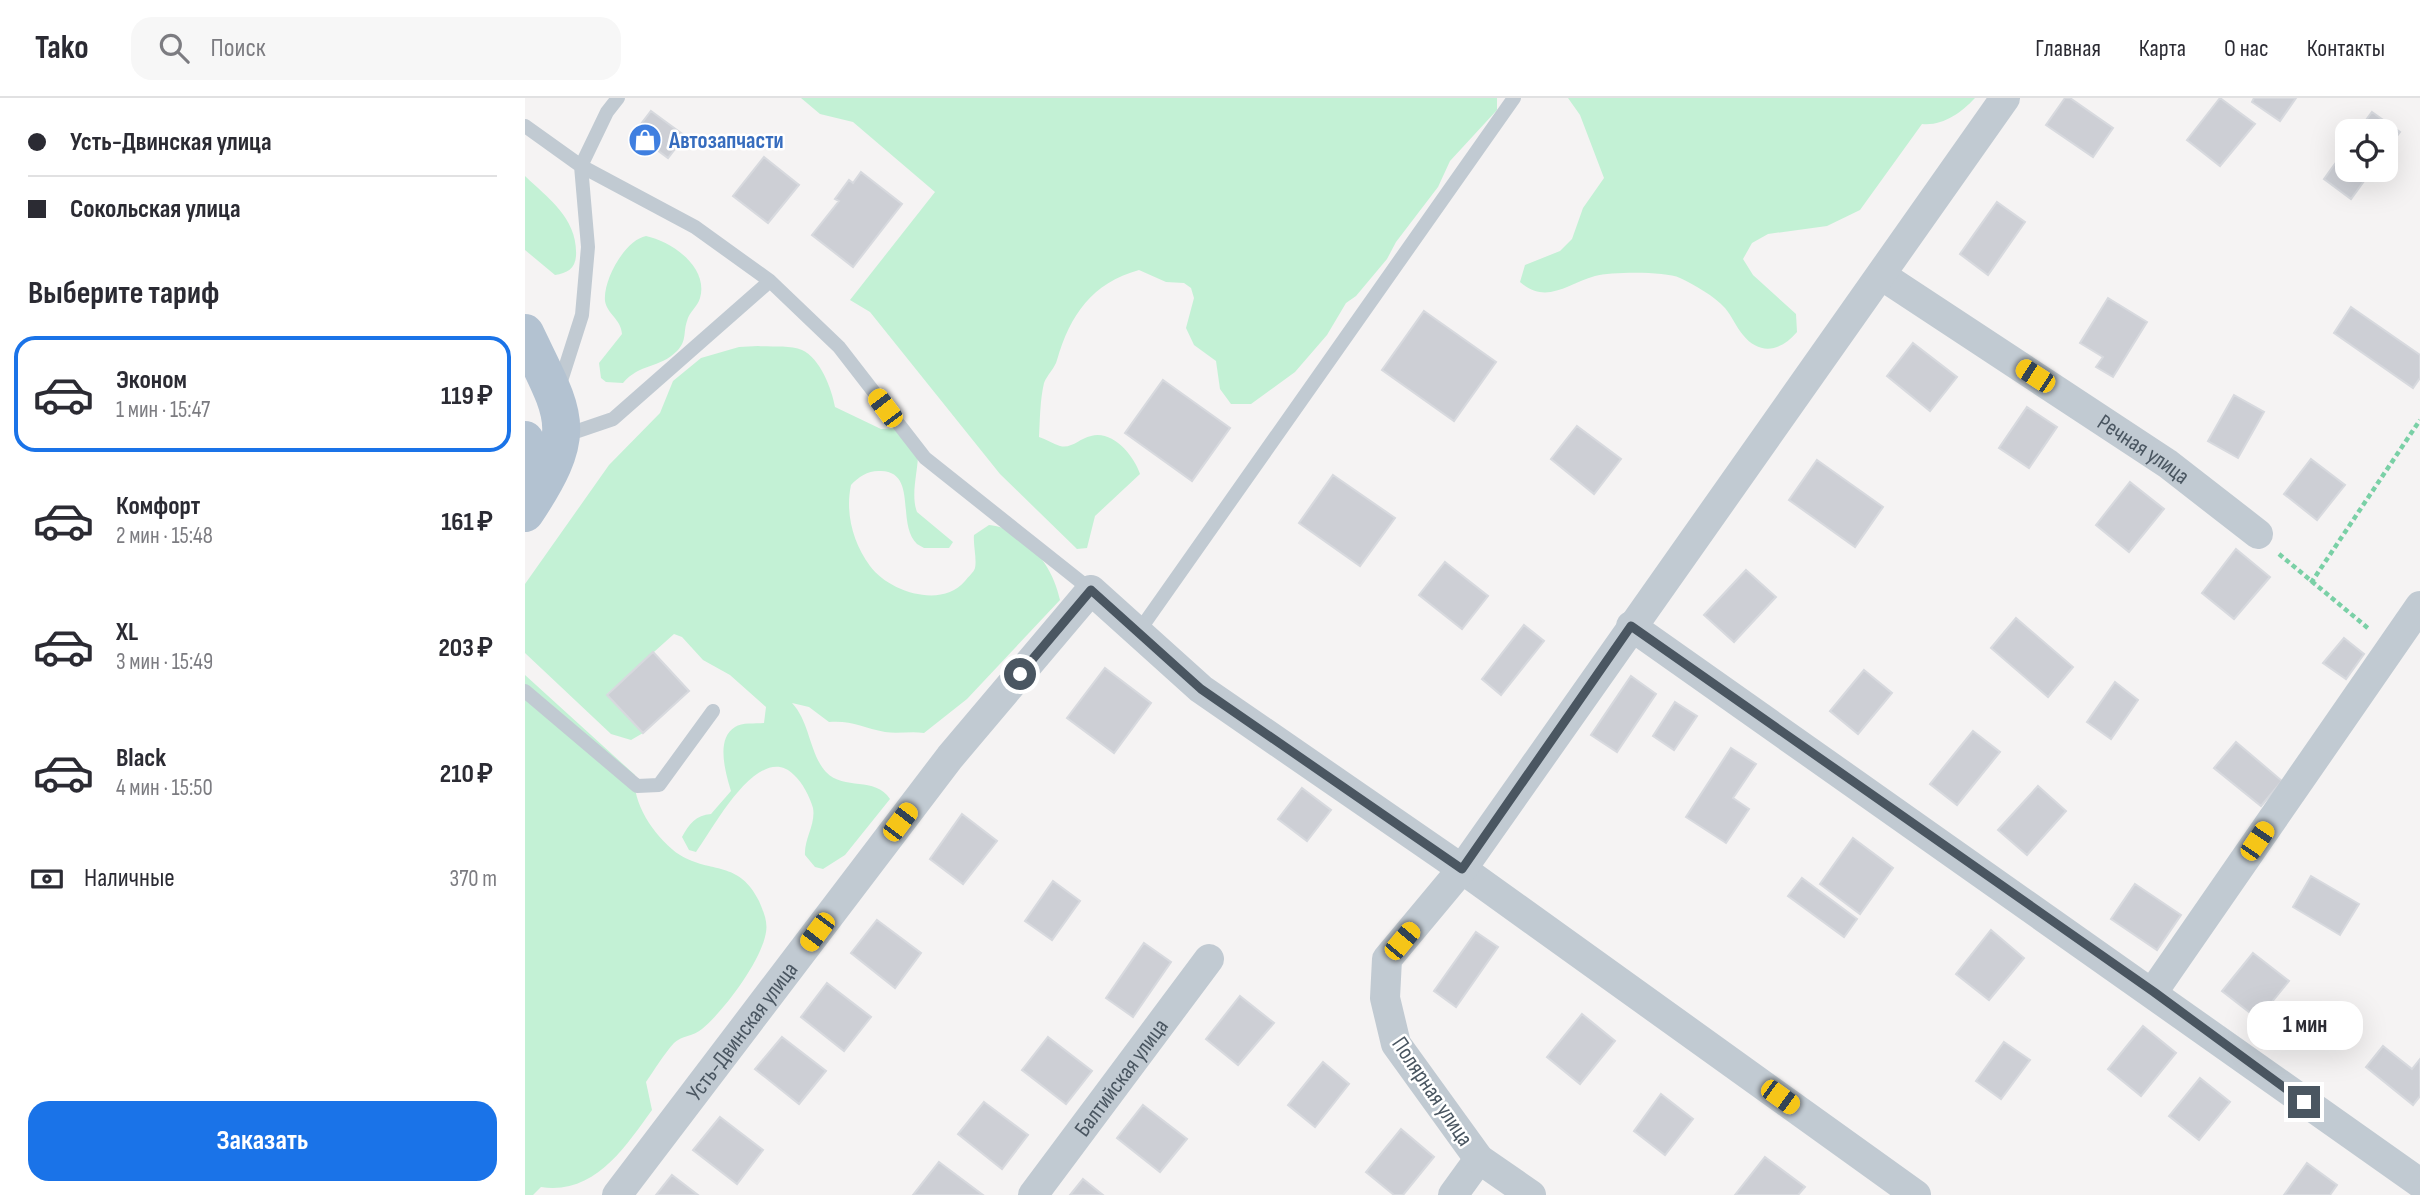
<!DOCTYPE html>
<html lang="ru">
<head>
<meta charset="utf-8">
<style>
	body { margin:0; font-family:"Sofia Sans Condensed",sans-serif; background:#f7f7f7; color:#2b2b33; height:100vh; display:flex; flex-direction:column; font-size:26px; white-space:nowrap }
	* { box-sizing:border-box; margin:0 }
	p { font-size:23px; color:#7c7c81 }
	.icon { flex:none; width:38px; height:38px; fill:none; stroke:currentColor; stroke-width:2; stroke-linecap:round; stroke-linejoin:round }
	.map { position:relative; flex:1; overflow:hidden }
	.details { display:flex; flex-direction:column; background:#fff; width:525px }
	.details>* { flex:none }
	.top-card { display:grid; align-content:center; height:154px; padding:0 28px; background:#fff }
	.tools { position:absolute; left:1810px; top:21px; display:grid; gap:14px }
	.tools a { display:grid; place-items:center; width:63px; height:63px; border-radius:14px; background:#fff; box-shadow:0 7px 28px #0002; font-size:35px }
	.end { position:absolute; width:32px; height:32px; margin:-16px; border:9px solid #4a5661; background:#fff; box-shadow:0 0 0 4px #fff }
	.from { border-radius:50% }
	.bubble { position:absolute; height:49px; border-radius:21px; background:#fff; box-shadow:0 7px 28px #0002; font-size:23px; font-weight:700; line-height:49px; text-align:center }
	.car { position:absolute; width:21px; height:42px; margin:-21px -10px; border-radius:9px; box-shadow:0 0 5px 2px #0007; background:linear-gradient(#f5c518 24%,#345 0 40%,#f5c518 0 76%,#345 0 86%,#f5c518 0) }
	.top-card b { display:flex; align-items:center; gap:24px; height:66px; font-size:26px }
	.top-card b+b { border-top:2px solid #e1e1e2 }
	.top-card i { width:18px; height:18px; background:#2b2b33 }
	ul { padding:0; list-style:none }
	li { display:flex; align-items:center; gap:21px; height:116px; margin:0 14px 10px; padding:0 14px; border:4px solid transparent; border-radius:21px }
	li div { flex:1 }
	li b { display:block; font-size:26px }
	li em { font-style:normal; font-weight:700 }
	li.active { border-color:#1a73e8 }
	li>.icon { width:63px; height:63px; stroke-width:1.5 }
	h2 { padding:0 28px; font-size:32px; line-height:84px }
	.pay { display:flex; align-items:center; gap:18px; height:77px; padding:0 28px; font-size:26px }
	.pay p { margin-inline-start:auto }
	.action { display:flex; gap:14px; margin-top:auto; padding:14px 28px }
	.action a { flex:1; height:80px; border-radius:21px; background:#1a73e8; color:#fff; font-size:28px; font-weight:700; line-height:80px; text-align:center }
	header { display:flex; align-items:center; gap:42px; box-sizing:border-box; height:98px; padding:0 35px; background:#fff; border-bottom:2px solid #e1e1e2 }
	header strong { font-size:33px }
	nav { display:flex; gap:38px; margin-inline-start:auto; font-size:24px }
	.search { width:490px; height:63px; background:#f7f7f7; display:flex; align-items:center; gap:18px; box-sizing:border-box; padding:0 24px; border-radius:21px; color:#7c7c81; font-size:26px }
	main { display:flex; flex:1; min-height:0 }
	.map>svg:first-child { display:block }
	.green { fill:#c3f1d5 }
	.building { fill:#cdcfd5; stroke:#d7d9de; stroke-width:2 }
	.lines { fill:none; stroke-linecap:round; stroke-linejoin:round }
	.path { stroke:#7ad0a6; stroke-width:4.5; stroke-dasharray:5 3.5; stroke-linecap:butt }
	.service { stroke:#c1cad2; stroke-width:14 }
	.minor { stroke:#c1cad2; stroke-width:30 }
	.primary { stroke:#b3c2d1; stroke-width:38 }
	.route { stroke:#4a5661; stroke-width:9 }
	.labels { text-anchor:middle; stroke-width:5; stroke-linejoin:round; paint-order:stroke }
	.shop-label { font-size:23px; font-weight:bold; fill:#366cbe; stroke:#fff; text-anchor:start }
	.street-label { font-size:23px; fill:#4a5661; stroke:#fff }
</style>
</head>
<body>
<header>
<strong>Tako</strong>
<div class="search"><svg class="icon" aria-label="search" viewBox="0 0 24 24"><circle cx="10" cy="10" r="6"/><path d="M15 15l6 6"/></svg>Поиск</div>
<nav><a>Главная</a><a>Карта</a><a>О нас</a><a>Контакты</a></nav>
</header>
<main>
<section class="details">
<div class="top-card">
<b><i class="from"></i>Усть-Двинская улица</b>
<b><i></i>Сокольская улица</b>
</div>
<h2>Выберите тариф</h2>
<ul>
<li class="active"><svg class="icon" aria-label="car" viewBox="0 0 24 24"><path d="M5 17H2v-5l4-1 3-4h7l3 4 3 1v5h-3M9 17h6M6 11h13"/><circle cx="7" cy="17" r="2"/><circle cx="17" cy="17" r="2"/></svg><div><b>Эконом</b><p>1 мин · 15:47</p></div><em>119 ₽</em></li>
<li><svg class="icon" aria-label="car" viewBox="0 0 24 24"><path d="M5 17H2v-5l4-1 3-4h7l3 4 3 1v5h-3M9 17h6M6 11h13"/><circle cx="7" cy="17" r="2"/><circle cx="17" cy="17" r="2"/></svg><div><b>Комфорт</b><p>2 мин · 15:48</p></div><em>161 ₽</em></li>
<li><svg class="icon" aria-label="car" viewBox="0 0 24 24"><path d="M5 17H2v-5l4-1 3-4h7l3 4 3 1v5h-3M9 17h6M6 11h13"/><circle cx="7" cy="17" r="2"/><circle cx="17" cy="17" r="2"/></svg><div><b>XL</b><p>3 мин · 15:49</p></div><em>203 ₽</em></li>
<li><svg class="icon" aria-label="car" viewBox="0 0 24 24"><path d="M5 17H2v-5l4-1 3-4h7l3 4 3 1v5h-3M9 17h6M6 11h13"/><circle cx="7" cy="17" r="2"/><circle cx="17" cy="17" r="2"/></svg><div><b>Black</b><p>4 мин · 15:50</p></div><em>210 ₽</em></li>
</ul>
<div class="pay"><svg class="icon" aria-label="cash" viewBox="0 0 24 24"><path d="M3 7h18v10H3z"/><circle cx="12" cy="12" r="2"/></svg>Наличные<p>370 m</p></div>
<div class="action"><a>Заказать</a></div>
</section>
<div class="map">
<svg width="1895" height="1097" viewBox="0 0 1895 1097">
	<rect width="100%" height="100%" fill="#f5f3f3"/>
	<!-- green -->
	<path class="green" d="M276 0H972V12L925 63 913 89 871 144 862 161 831 198 821 205 802 237 770 274 726 306H706L695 291 691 263 669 247 661 230 669 200 666 190 659 185 641 184 614 172C567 185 545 217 532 262 530 270 522 277 519 285 515 302 515 321 514 339 521 341 528 346 535 348 547 351 555 340 566 338 588 332 609 358 615 376L570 418 562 450 552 451 475 376 345 214 325 202 410 94 328 24 295 16Z
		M1043 0H1450C1436 15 1418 28 1397 26L1335 112 1302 128 1243 136 1227 145 1218 161 1228 177 1271 216 1272 234C1256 253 1235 258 1218 237 1211 229 1207 218 1200 210 1189 198 1170 187 1155 180 1139 173 1087 174 1070 178 1042 186 1021 207 995 184L1000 167 1035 153 1047 141 1058 110 1079 80 1055 17Z
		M0 78C24 101 53 121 51 158 50 171 42 175 30 177L0 152Z
		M121 138C146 143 184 169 175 200 173 208 164 214 162 223 158 235 162 243 152 253 134 271 115 265 98 285L81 284 76 280 74 265 97 236C96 221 82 216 80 203 78 182 100 142 121 138Z
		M233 248C246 249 265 247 277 252 295 260 307 291 310 309L356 331 374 330 393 351C394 372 385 395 392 414L428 444 424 450H399L392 446C371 426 393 374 356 373 344 372 334 378 326 387 320 415 328 445 345 468 364 494 417 511 440 483 443 479 449 474 450 470 452 461 448 447 449 437L464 427C501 431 528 468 535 502L442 601 399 635C386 633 373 636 360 634 339 630 326 622 304 624L284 609 267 605C285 624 284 655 301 674 319 693 350 678 365 701L320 757 298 771 290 769 280 757C279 741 291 726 288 710 285 699 277 684 269 677 234 641 187 733 171 754L164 752 157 739C164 726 171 717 186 716L206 693C201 676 190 641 210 629 217 624 230 626 239 625L241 609 205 577 178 562 157 539 149 536 82 596 118 635 106 642 86 636 0 555V486L84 367 135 315 148 283 176 260 214 249Z
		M0 577 110 677C106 705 131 741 155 757 186 776 214 762 234 803 238 813 243 823 241 834 237 862 199 913 177 931 169 938 156 938 149 945 139 956 130 971 121 984L127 1012C100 1049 70 1097 16 1089L8 1097H0Z"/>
	<!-- building -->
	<path class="building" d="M1540 0H1545L1588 30 1568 59 1521 27Z
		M1695 0 1730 26 1695 68 1662 42Z
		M1729 0H1771L1755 23 1727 4Z
		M126 13 160 38 143 60 109 35Z
		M1847 14 1875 34 1860 54V33H1833Z
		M1822 49V72H1847L1826 101 1799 81Z
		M239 59 274 87 243 125 208 98Z
		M336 74 377 106 328 169 287 137 314 103 310 101 324 82 328 85Z
		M1472 104 1500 124 1463 177 1435 156Z
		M1583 200 1622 224 1588 279 1571 269 1578 259 1555 245Z
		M1826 209 1895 257V280L1888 290 1809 235Z
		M899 213 971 264 929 323 857 272Z
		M1388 245 1432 279 1405 313 1362 278Z
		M638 282 705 330 667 383 600 335Z
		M1709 297 1739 314 1713 360 1683 343Z
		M1502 309 1532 329 1504 370 1474 350Z
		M1052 328 1096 361 1069 396 1026 361Z
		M1786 361 1820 387 1792 422 1759 396Z
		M1292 362 1358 409 1330 449 1264 402Z
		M808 377 870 420 835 468 774 425Z
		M1605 384 1639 411 1604 454 1571 427Z
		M1711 451 1745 479 1709 521 1677 495Z
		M920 464 963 498 937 531 894 497Z
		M1221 472 1251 499 1209 544 1179 517Z
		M1491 520 1548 569 1523 599 1466 550Z
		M999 527 1019 543 976 597 957 581Z
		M1819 540 1839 556 1821 581 1798 565Z
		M128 554 164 593 118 635 82 597Z
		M580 570 626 605 589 655 542 620Z
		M1339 572 1367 595 1333 636 1305 613Z
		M1106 578 1131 596 1092 654 1066 637Z
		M1590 584 1613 602 1586 641 1562 624Z
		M1150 604 1172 618 1149 652 1128 638Z
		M1448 633 1475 654 1432 707 1405 686Z
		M1711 644 1757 683 1736 708 1689 670Z
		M1206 650 1231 666 1208 700 1224 711 1201 745 1161 719Z
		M1513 688 1541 713 1502 757 1473 732Z
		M777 690 806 712 782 743 753 721Z
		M437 716 472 743 438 786 405 761Z
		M1328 740 1368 770 1335 816 1295 786Z
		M1786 778 1834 806 1815 837 1768 809Z
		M1277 780 1332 821 1319 839 1263 798Z
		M528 783 555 803 527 842 500 823Z
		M1610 786 1656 817 1632 852 1586 821Z
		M352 822 396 855 370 890 326 855Z
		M1466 832 1499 860 1464 902 1431 876Z
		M951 834 973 849 931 909 909 893Z
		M619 845 646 864 608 919 581 900Z
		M1728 855 1764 883 1733 921 1697 893Z
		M302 885 346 919 319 953 276 919Z
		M715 898 749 925 713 967 681 941Z
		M1057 916 1090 943 1055 986 1022 959Z
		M1618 928 1651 955 1616 998 1583 971Z
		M257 939 301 973 274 1006 230 971Z
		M523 939 567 973 541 1006 497 972Z
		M1479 944 1505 962 1476 1001 1451 983Z
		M1858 948 1887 971 1895 961V998L1888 1007 1841 969Z
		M798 964 824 986 790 1029 763 1007Z
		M1675 980 1705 1004 1674 1042 1644 1018Z
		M1136 996 1168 1021 1140 1057 1109 1033Z
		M459 1004 503 1037 477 1071 433 1036Z
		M618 1007 662 1041 635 1074 592 1040Z
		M195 1019 238 1052 212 1086 168 1052Z
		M876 1031 909 1059 878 1097H869L841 1074Z
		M1240 1059 1280 1089 1273 1097H1210Z
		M414 1064 458 1097H388Z
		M1782 1065 1812 1087 1805 1097H1759Z
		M147 1077 173 1097H131Z
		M558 1081 578 1097H545Z"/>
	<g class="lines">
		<!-- path -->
		<path class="path" d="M1754 456 1844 531
			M1786 485 1895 322"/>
		<!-- service -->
		<path class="service" d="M0 28 56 68 170 129 245 183
			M34 289 57 217 63 149 56 68 82 14 93 0
			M38 338 88 321 245 183 314 249 400 360 566 492
			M614 533 989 0
			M0 593 112 688 134 687 188 613"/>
		<!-- minor -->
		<g class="minor">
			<path id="s1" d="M1356 177 1643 366 1733 436"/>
			<path d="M1106 528 1895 1085"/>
			<path d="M1628 894 1895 508"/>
			<path id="s2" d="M92 1097 425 659 566 492 676 591 937 771 1391 1097"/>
			<path id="s3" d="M508 1097 684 861"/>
			<path d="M928 1097 954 1061"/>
			<path d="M1006 1097 954 1061 871 946 860 900 862 861 937 771 1480 0"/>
		</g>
		<!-- primary -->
		<path class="primary" d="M0 235C40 319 56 331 0 415
			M0 342 3 356 0 392"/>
	</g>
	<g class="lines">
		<!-- route -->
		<path class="route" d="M495 576 566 492 676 591 937 771 1106 528 1629 894 1779 1004"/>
	</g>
	<!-- icons -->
	<defs>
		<symbol id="shop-disc" viewBox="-11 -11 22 22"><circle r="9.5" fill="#3f7fe0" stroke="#fff"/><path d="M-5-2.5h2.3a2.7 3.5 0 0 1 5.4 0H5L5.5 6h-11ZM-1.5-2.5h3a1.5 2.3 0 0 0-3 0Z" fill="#fff"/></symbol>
	</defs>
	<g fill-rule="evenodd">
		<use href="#shop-disc" x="101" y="23" width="38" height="38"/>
	</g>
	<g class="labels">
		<!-- shop labels -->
		<g class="shop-label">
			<text x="144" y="50">Автозапчасти</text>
		</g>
		<!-- street labels -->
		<g class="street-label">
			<text dy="8" stroke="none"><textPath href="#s1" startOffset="315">Речная улица</textPath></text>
			<text dy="8" stroke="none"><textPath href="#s2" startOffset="206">Усть-Двинская улица</textPath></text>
			<text dy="8" stroke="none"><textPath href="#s3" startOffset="147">Балтийская улица</textPath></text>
			<text transform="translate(908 993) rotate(56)" y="8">Полярная улица</text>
		</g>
	</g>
</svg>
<div class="tools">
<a><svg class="icon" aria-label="locate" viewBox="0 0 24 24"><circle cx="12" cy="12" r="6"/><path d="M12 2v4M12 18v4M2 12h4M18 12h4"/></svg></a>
</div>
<i class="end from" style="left:495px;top:576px"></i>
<i class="end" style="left:1779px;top:1004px"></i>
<div class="bubble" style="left:1722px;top:903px;width:116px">1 мин</div>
<i class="car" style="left:1510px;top:278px;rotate:303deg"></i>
<i class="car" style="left:360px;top:310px;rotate:323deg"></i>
<i class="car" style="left:375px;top:724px;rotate:37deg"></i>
<i class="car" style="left:1732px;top:743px;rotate:34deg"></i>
<i class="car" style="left:292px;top:834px;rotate:217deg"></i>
<i class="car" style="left:877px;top:843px;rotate:40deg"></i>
<i class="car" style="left:1255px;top:999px;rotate:126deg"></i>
</div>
</main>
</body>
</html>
